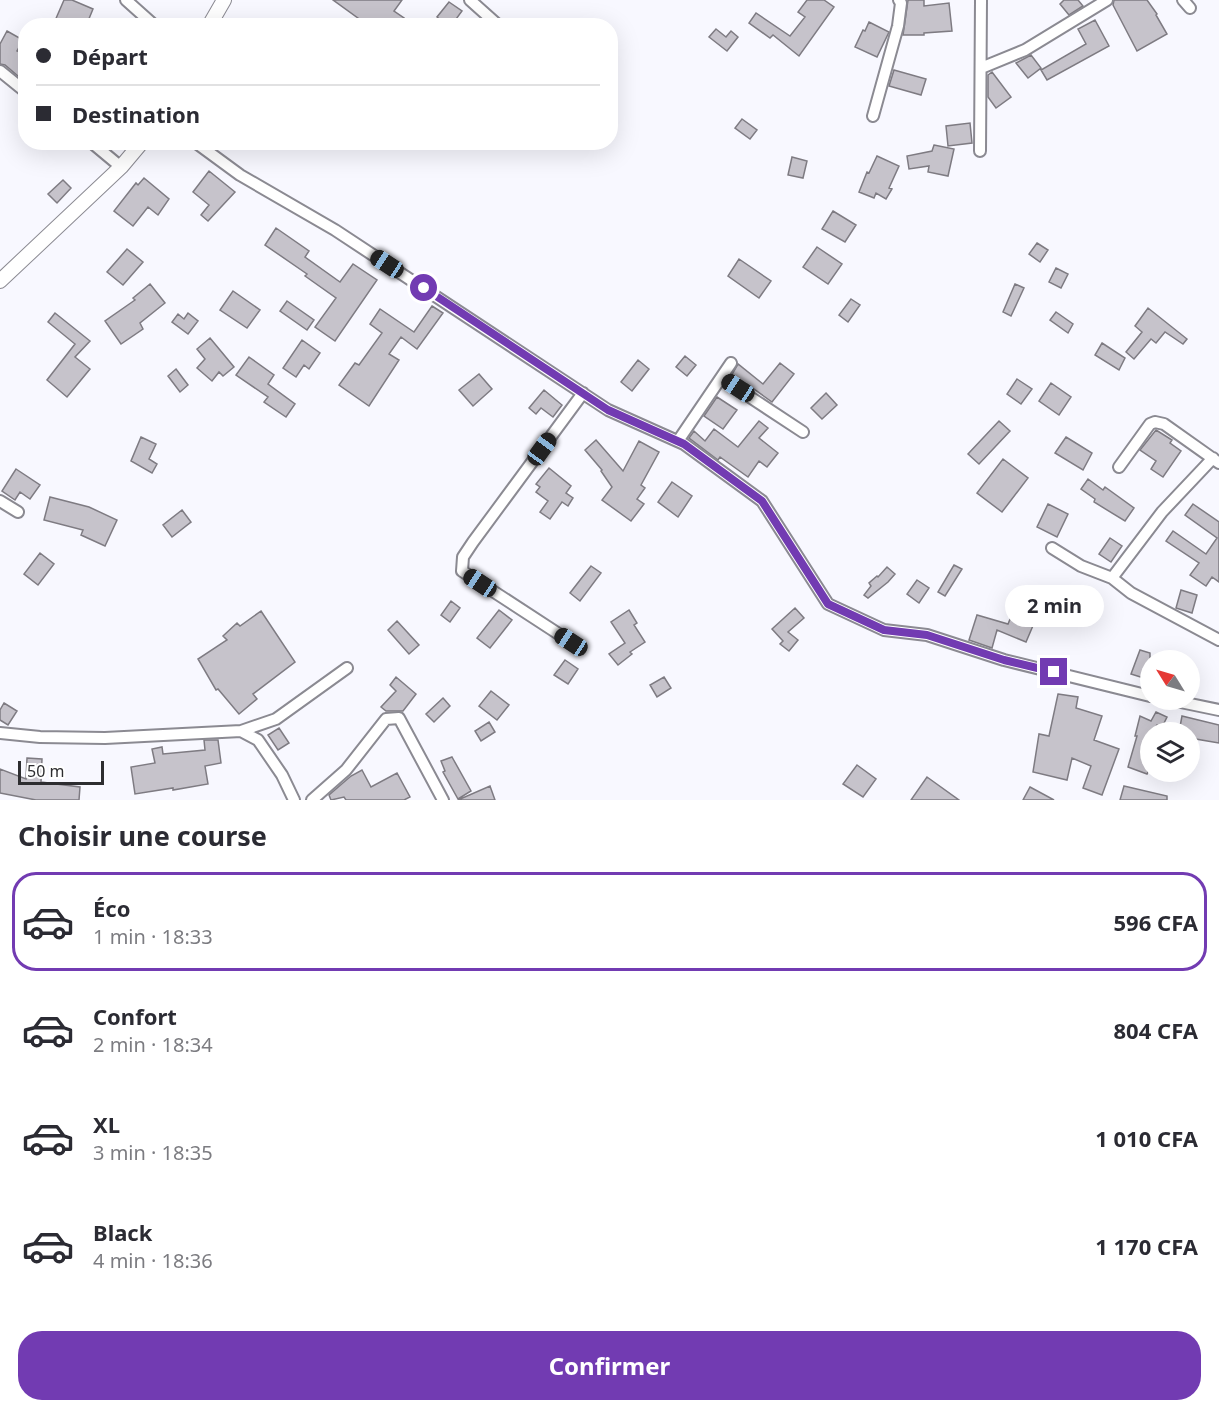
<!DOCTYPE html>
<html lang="fr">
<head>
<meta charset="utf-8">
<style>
	body { margin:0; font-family:"Noto Sans",sans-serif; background:#f2f2f3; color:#2b2b33; height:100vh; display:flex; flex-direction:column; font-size:22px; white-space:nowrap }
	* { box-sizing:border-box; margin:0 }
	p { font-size:20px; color:#7c7c81 }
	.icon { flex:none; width:33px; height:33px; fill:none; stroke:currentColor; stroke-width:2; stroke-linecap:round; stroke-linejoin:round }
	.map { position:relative; height:800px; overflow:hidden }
	.sheet { display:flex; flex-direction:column; background:#fff; flex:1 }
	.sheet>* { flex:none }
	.banner { position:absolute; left:18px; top:18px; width:600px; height:132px; border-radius:24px; box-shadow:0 6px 24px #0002; display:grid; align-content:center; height:132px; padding:0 18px; background:#fff }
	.needle { width:39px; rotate:307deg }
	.buttons { position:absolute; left:1140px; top:650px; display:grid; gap:12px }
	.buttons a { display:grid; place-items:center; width:60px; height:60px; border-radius:50%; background:#fff; box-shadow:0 6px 24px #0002; font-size:30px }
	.scale { position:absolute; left:18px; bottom:15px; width:86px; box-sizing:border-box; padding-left:6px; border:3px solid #2d2d30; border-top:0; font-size:16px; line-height:21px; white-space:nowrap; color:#2d2d30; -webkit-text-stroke:4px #fff; paint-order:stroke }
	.end { position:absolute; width:27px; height:27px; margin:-14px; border:8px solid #723bb2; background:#fff; box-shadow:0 0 0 3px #fff }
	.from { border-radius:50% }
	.bubble { position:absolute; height:42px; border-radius:21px; background:#fff; box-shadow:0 6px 24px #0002; font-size:20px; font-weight:700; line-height:42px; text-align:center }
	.car { position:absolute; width:18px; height:36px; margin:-18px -9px; border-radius:8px; box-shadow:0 0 4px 2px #0007; background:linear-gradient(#222 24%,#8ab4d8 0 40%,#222 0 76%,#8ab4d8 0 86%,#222 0) }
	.banner b { display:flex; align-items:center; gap:21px; height:57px; font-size:22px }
	.banner b+b { border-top:2px solid #e1e1e2 }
	.banner i { width:15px; height:15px; background:#2b2b33 }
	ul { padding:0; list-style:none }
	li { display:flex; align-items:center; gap:18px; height:99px; margin:0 12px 9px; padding:0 6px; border:3px solid transparent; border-radius:24px }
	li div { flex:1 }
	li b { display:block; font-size:22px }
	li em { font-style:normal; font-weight:700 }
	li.on { border-color:#723bb2 }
	li>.icon { width:54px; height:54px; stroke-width:1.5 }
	h2 { padding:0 18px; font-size:27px; line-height:72px }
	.primary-button { display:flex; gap:12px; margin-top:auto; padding:12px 18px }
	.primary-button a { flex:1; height:69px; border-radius:24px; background:#723bb2; color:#fff; font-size:24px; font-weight:700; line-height:69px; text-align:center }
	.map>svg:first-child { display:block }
	.building { fill:#c6c3cb; stroke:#7e7b82; stroke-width:1.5 }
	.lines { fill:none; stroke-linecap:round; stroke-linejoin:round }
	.minor-casing { stroke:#8b8a92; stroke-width:14 }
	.tertiary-casing { stroke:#8b8a92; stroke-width:16 }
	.minor { stroke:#fff; stroke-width:10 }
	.tertiary { stroke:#fff; stroke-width:14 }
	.route { stroke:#723bb2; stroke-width:8 }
</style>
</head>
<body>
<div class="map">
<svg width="1219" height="800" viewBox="0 0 1219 800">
	<rect width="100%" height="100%" fill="#f8f8ff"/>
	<!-- building -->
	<path class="building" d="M64 0H72L93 9 86 26H61L54 23Z
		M333 0H402L394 11 404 18 398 26H369Z
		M807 0H824L834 7 799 56 773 35 770 38 749 23 756 13 790 36 805 17 798 12Z
		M908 0H924V6L949 3 952 31 924 33V35H903Z
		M1064 0H1078L1083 6 1069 15 1060 4Z
		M1114 0H1147L1157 14 1156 15 1167 34 1137 51 1113 5Z
		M449 2 462 11 451 26H448L437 17Z
		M1095 20 1109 46 1047 80 1041 70 1086 44 1078 29Z
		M869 22 889 32 877 57 855 47 863 30 865 31Z
		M716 29 726 37 731 31 738 37 727 51 709 37Z
		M7 31 23 40 17 51 26 55 25 82 5 65 0 64V44Z
		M1031 55 1041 68 1028 78 1016 63Z
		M894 70 926 79 921 95 889 86Z
		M992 72 1011 97 996 108 988 97V75Z
		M742 119 757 130 750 139 735 128Z
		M970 123 972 143 948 146 946 126Z
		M934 145 954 149 948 176 928 172 929 166 909 169 907 156 932 151Z
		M877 156 899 166 889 188 892 189 886 199 876 193 874 198 859 192 867 172 869 173Z
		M792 157 807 161 803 178 788 175Z
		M209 171 235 192 208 221 201 215 209 205 193 192Z
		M144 178 169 199 158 215 148 207 133 226 114 211 136 183 138 185Z
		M63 180 71 188 57 203 48 194Z
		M833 211 856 225 845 242 822 229Z
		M276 228 309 251 305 257 340 282 353 264 377 280 335 341 315 327 336 298 305 276 307 274 265 245Z
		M1037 243 1048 250 1040 262 1029 254Z
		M817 247 842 264 828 284 803 267Z
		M127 249 143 262 123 285 107 272Z
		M739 259 771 281 759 298 728 276Z
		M1056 268 1068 274 1061 288 1049 282Z
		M150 284 165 303 140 323 143 329 121 344 105 321 135 300 133 298Z
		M1015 284 1024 288 1011 316 1003 312Z
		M233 291 260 310 247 328 220 310Z
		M851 299 860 305 848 322 839 315Z
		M287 301 314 320 307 330 280 311Z
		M432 306 443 313 417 349 401 337 389 354 399 360 369 406 339 385 355 363 359 365 382 333 370 324 380 309 414 332Z
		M1148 308 1187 339 1183 344 1165 332 1156 343 1151 339 1134 359 1126 352 1142 332 1135 326Z
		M1056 312 1073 324 1068 333 1050 320Z
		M55 313 90 341 75 357 90 369 67 397 47 380 75 344 48 322Z
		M188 313 198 321 188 334 172 322 178 314 184 319Z
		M210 338 234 367 223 376 219 372 212 381 197 368 205 359 197 349Z
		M302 340 320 353 309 369 304 365 296 377 283 368Z
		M1102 343 1125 358 1119 370 1095 355Z
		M685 356 696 365 687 376 676 367Z
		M249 357 274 375 268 384 295 404 286 417 264 402 268 397 236 375Z
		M638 360 649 369 632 391 621 382Z
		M780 363 794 374 772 402 747 384 746 385 731 376 738 364 763 384Z
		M176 369 188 385 180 392 168 376Z
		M479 374 492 389 473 406 459 390Z
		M1017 379 1032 389 1021 404 1007 394Z
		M1051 383 1071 397 1059 415 1039 401Z
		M544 390 562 405 553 417 541 408 536 414 529 408Z
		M826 393 837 405 822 419 811 408Z
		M717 397 737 410 723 429 704 416Z
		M759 421 768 428 759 438 778 453 767 467 759 461 748 477 720 457 718 460 689 438 694 431 705 441 714 429 738 447Z
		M999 421 1010 431 979 464 968 454Z
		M1156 430 1172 440 1170 443 1181 451 1163 477 1151 469 1156 461 1140 450Z
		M141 437 156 444 149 459 157 464 152 473 131 461Z
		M1066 437 1092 453 1083 470 1055 453Z
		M596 440 623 471 639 441 659 452 641 485 645 488 637 499 644 504 631 521 602 500 612 487 601 471 602 470 585 450Z
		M1003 459 1028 478 1002 512 977 493Z
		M549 468 571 486 566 493 573 498 568 506 562 502 550 519 540 512 548 501 536 492 540 487 536 484Z
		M16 469 40 485 30 499 20 492 15 500 2 491Z
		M1088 479 1103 490 1105 487 1134 508 1125 521 1094 502 1095 499 1081 489Z
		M672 482 692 496 678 517 658 502Z
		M50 497 89 507 117 520 105 546 81 535 83 530 44 520Z
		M1048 504 1068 514 1057 537 1037 527Z
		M1193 504 1219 522V582L1212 577 1206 586 1190 575 1199 563 1166 541 1173 531 1206 554 1217 538 1185 515Z
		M182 510 191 522 172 537 163 525Z
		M1110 538 1122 546 1111 562 1099 554Z
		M40 553 54 564 38 585 24 574Z
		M954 565 962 569 945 596 938 592Z
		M591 566 601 573 580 601 570 593Z
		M887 567 895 574 888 582 868 598 864 595 871 586 869 583 877 576 878 577Z
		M917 580 929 588 919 603 907 594Z
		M1181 590 1197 595 1192 613 1176 608Z
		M451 601 460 608 450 622 441 615Z
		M795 608 804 618 788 632 798 640 789 651 780 644 783 641 772 629Z
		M499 610 512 620 490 648 477 638Z
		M629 610 637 623 634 625 645 642 630 652 632 654 618 665 609 654 625 643 611 622Z
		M261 611 295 662 253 694 257 699 239 714 218 689 216 690 198 659 227 640 223 636 237 623 240 626Z
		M1013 612 1035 621 1026 642 997 630 992 648 969 640 977 615 1008 624Z
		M397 621 419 645 409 654 388 630Z
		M1140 650 1150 653V680L1131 674Z
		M565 660 578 669 568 684 554 675Z
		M396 677 416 694 403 711H386L381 707 396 691 390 685Z
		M664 677 671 688 657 697 650 685Z
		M491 691 509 705 497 720 479 706Z
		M1058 694 1078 697 1076 708 1102 716 1094 740 1119 749 1102 795 1083 788 1091 766 1072 758 1067 780 1033 772 1039 734 1049 736Z
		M443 698 450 706 434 722 426 714Z
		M4 703 17 711 8 725 0 720V710Z
		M1156 712 1167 717 1162 727 1157 725 1153 732H1150V738L1147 745 1150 747V767L1147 774 1128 767 1137 736H1135L1140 716 1151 721Z
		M1182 716 1219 725V743L1190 738V732H1179Z
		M489 722 495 732 481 741 475 731Z
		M279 728 289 743 278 750 268 735Z
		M204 740H218L221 763 205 766 208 784 173 790V788L135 794 131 767 155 763 152 749 162 747 163 754 205 750Z
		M452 757 471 791 458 799 443 772 445 771 441 761Z
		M27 758 42 759 41 782 80 787 79 800H36L0 793V769L26 779Z
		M857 765 876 779 863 797 843 784Z
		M362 770 371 787 397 773 410 797 404 800H346L344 797 331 800 329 795 351 776Z
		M927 777 959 800H911Z
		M490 786 495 800H458Z
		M1124 786 1167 796V800H1120Z
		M1030 787 1054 800H1023Z"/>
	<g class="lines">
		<defs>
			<path id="minor" d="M126 0 155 26
				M470 0 499 26
				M1183 0 1190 8
				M981 68 1025 50 1107 0
				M0 71 26 92
				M873 116 898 26 901 3 899 0
				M91 142 121 167
				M195 142 240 175 335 230 608 410 684 444 762 501 828 604 884 630 927 635 1004 660 1150 696
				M980 151 981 0
				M721 378 803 432
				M678 441 731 363
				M1119 467 1150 424 1155 422 1164 424 1219 463
				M0 501 18 512
				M1052 548 1081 566 1112 578 1131 593 1219 640
				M1112 578 1162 512 1213 458
				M571 642 462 571 463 557 473 542 583 393
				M1166 699 1219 710
				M241 731 258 740 282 775 294 800
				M0 733 40 737 105 738 241 731 276 719 347 668
				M312 800 346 770 386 719 399 718 443 800"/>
			<path id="tertiary" d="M209 26 224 0
				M0 281 121 167 142 142"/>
		</defs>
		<!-- minor casing -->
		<use href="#minor" class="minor-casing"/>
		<!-- tertiary casing -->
		<use href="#tertiary" class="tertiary-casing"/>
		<!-- minor -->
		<use href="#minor" class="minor"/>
		<!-- tertiary -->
		<use href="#tertiary" class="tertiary"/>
	</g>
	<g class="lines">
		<!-- route -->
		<path class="route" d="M424 288 608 410 684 444 762 501 828 604 884 630 927 635 1004 660 1054 672"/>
	</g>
</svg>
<div class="buttons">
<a><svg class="needle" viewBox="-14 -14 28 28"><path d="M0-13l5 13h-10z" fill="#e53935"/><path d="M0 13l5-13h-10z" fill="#7c7c81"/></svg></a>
<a><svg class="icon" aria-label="layers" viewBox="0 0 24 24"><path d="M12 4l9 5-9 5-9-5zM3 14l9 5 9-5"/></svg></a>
</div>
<div class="scale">50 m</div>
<i class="end from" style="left:424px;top:288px"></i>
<i class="end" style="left:1054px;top:672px"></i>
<div class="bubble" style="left:1005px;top:585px;width:99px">2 min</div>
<i class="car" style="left:387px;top:264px;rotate:303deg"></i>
<i class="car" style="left:738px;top:388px;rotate:303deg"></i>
<i class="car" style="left:542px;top:449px;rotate:36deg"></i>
<i class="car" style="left:480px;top:583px;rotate:303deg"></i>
<i class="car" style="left:571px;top:642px;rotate:303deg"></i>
<div class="banner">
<b><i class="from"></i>Départ</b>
<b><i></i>Destination</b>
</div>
</div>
<section class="sheet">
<h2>Choisir une course</h2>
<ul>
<li class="on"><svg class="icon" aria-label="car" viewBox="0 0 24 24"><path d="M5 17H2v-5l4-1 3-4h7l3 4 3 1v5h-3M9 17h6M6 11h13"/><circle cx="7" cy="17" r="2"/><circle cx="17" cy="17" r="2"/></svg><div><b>Éco</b><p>1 min · 18:33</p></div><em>596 CFA</em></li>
<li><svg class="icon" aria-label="car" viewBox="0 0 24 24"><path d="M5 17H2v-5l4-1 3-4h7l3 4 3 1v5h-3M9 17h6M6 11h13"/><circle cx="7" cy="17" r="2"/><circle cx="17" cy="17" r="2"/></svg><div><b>Confort</b><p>2 min · 18:34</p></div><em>804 CFA</em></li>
<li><svg class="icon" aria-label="car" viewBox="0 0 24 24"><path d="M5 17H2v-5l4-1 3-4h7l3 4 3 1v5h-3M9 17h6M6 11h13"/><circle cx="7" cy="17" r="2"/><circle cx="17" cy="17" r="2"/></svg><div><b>XL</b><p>3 min · 18:35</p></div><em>1 010 CFA</em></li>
<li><svg class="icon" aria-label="car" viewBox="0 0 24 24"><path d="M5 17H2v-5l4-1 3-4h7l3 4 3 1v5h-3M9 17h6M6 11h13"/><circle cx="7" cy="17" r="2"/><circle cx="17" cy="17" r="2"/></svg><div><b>Black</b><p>4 min · 18:36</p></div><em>1 170 CFA</em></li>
</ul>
<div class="primary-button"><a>Confirmer</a></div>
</section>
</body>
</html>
